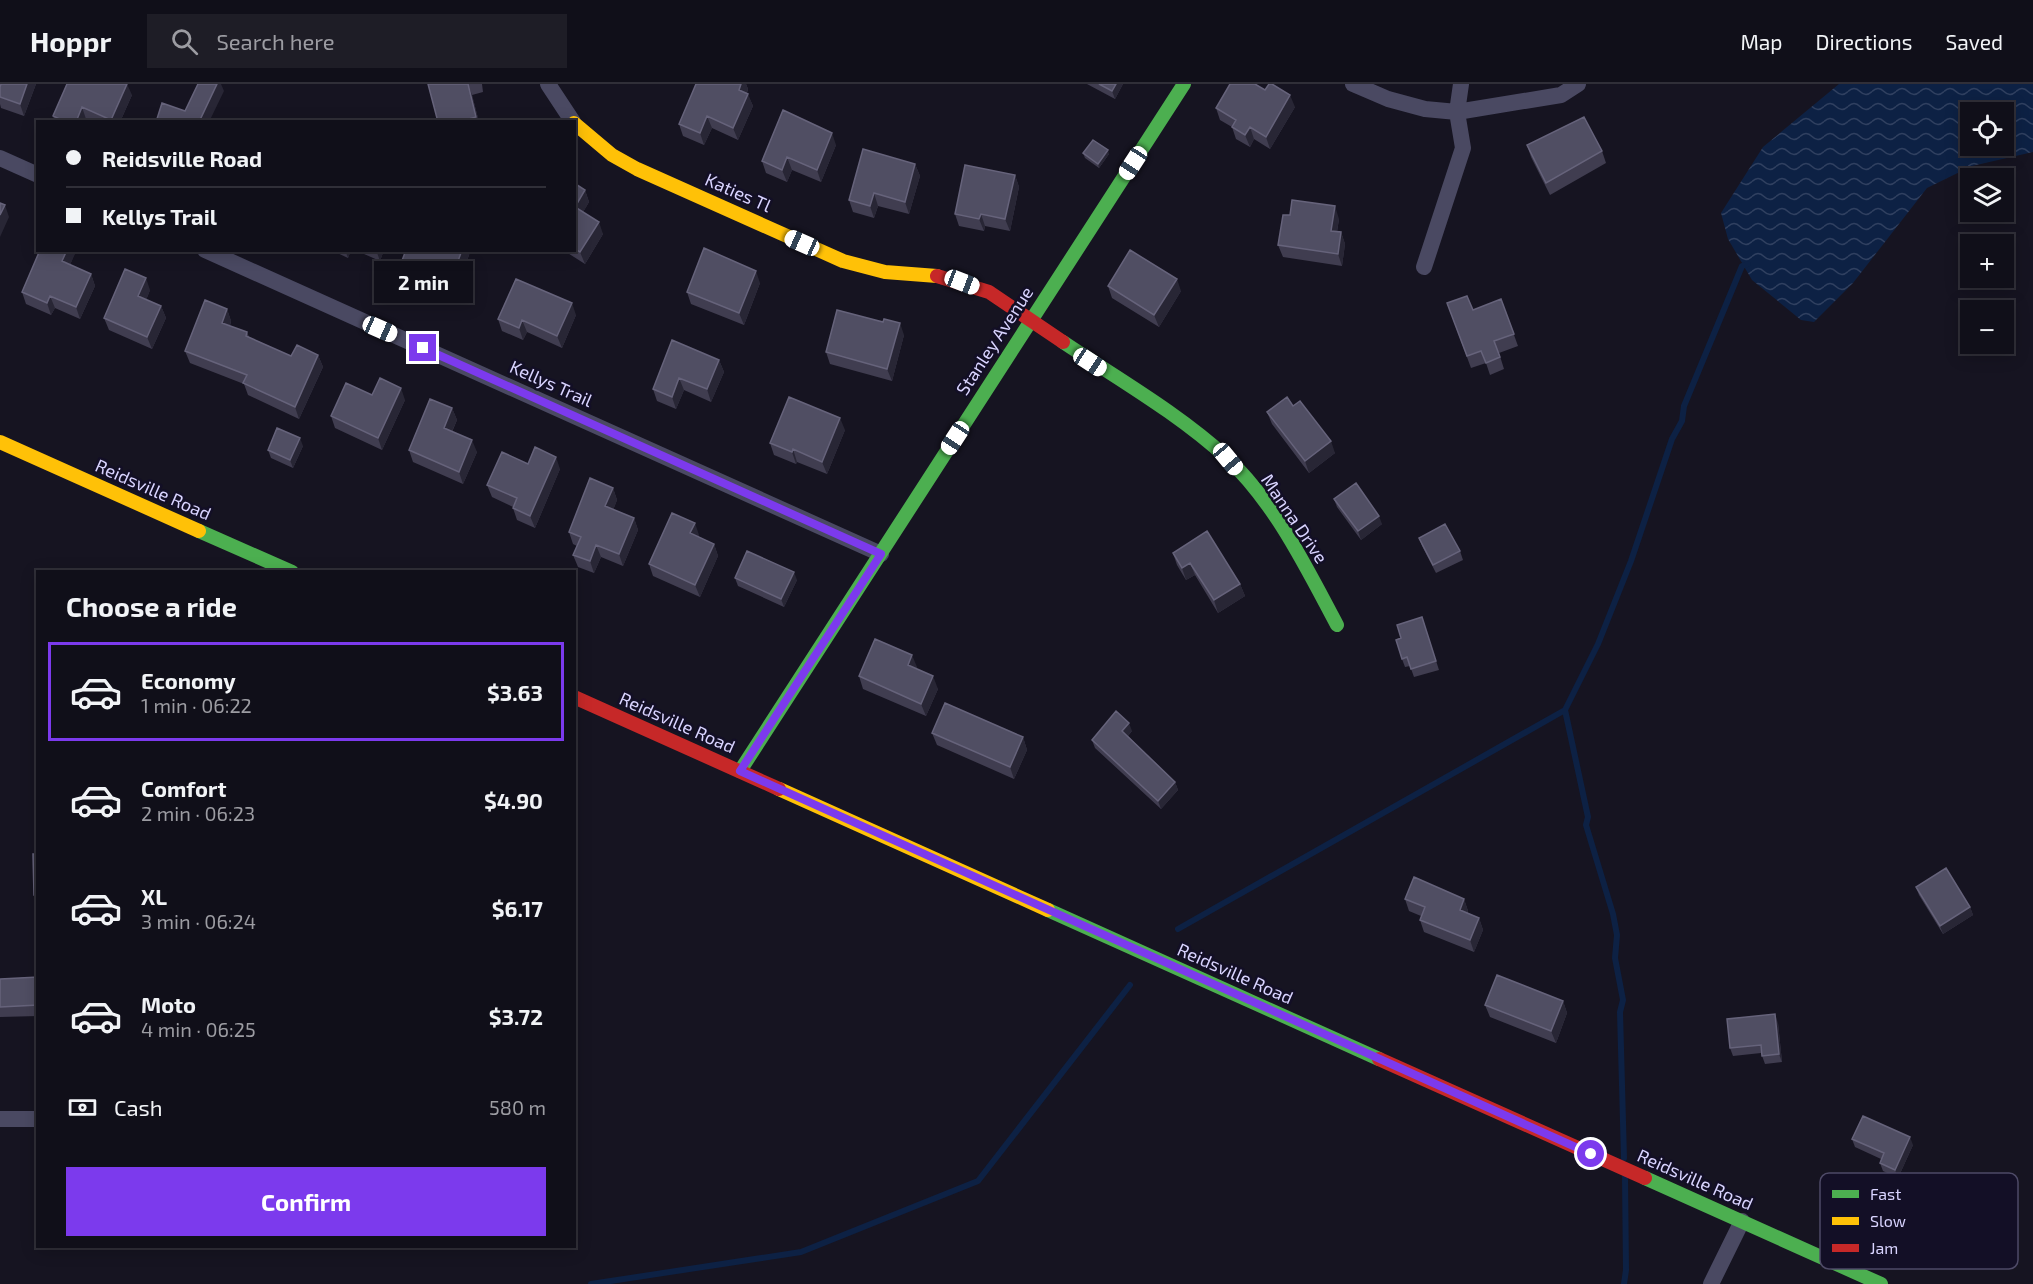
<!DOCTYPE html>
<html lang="en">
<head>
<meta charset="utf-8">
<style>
	body { margin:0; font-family:"Exo 2",sans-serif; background:#1e1d26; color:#f1f3f6; height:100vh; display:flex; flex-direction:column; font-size:22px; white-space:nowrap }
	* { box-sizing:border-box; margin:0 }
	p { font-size:20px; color:#9c9ca2 }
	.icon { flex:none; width:33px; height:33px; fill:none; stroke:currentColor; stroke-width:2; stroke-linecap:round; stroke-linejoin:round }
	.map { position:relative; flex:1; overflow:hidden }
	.side { position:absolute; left:36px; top:486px; width:540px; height:678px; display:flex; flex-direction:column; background:#100f19; border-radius:0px; box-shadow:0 3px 15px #0003,0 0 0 2px #302f38 }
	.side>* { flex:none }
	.guide { position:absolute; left:36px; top:36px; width:540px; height:132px; border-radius:0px; box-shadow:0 3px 15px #0003,0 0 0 2px #302f38; display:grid; align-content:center; height:132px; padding:0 30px; background:#100f19 }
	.buttons { position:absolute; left:1960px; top:18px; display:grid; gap:12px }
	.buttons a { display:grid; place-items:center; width:54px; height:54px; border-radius:0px; background:#100f19; box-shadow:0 3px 15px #0003,0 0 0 2px #302f38; font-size:30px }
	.end { position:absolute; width:27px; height:27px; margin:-14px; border:8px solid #7c3aed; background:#fff; box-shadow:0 0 0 3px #fff }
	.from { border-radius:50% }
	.bubble { position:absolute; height:42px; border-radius:0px; background:#100f19; box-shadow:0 3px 15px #0003,0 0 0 2px #302f38; font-size:20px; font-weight:700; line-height:42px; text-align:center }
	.car { position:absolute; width:18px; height:36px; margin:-18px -9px; border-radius:8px; box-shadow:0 0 4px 2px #0007; background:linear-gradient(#fff 24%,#345 0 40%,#fff 0 76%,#345 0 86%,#fff 0) }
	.guide b { display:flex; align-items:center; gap:21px; height:57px; font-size:22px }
	.guide b+b { border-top:2px solid #302f38 }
	.guide i { width:15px; height:15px; background:#f1f3f6 }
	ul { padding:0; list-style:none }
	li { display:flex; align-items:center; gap:18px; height:99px; margin:0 12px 9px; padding:0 18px; border:3px solid transparent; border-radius:0px }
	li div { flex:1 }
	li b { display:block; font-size:22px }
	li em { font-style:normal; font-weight:700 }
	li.current { border-color:#7c3aed }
	li>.icon { width:54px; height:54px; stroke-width:1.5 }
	h2 { padding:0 30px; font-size:27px; line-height:72px }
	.pay { display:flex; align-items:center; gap:15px; height:66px; padding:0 30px; font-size:22px }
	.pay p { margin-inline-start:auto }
	.action { display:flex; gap:12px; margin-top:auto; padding:12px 30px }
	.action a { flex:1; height:69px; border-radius:0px; background:#7c3aed; color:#fff; font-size:24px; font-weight:700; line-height:69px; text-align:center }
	header { display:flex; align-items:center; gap:36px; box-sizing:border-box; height:84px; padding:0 30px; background:#100f19; border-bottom:2px solid #302f38 }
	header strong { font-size:28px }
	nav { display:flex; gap:33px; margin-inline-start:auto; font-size:21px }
	.search { width:420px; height:54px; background:#1e1d26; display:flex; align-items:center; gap:15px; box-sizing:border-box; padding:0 21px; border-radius:0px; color:#9c9ca2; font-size:22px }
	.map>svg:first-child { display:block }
	.water { fill:url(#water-waves); fill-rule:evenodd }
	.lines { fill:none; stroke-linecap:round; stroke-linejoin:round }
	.stream { stroke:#0d2144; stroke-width:6 }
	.street { stroke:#4a4962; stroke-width:16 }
	.fast { stroke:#4caf50; stroke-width:14 }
	.slow { stroke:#ffc107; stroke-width:14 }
	.jam { stroke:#c62828; stroke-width:14 }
	.wall { fill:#403d50 }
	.shaded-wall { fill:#282635 }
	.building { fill:#504e63; stroke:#66637b; stroke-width:1.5 }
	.route { stroke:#7c3aed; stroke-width:8 }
	.labels { text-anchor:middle; stroke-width:5; stroke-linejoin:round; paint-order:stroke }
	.street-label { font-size:18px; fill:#d9d4ff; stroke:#130f26 }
	.key { fill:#130f26; stroke:#4e4a67; stroke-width:1.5 }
	.key-label { font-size:16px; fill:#d9d4ff }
</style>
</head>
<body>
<header>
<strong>Hoppr</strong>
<div class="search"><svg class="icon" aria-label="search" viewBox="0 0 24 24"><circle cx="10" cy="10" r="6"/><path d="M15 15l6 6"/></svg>Search here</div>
<nav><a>Map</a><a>Directions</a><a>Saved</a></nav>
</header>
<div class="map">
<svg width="2033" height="1200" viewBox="0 0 2033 1200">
	<defs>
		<pattern id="water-waves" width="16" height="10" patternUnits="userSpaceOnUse" patternTransform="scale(1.5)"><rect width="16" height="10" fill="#0d2144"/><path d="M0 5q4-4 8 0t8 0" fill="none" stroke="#304060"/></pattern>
	</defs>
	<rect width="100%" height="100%" fill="#161421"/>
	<!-- water -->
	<path class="water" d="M1839 0H2033V68L1972 82 1927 104 1853 199 1814 238 1801 236 1752 196 1728 155 1721 129 1763 63ZM1971 28H2004V62H1971Z"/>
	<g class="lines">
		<!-- stream -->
		<path class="stream" d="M1565 626 1588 733 1586 741 1613 830 1617 851 1615 874 1623 916 1620 928 1624 1074
			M1178 845 1565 626 1598 560 1631 477 1672 355 1682 337 1684 322 1742 182 1748 180
			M591 1200 801 1168 978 1097 1130 901
			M1624 1200 1626 1186 1625 1093"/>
		<!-- street -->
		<path class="street" d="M548 0 573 38
			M1353 0 1388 15 1425 25 1457 28 1561 11 1578 0
			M0 74 38 91
			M205 166 881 470
			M1424 183 1463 64 1457 28 1461 0
			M0 1035H38
			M1711 1200 1742 1137"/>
		<!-- fast -->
		<path class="fast" d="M1063 258C1118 295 1178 329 1227 374 1275 419 1306 483 1337 541
			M199 447 292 488
			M740 687 1184 0
			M1048 826 1379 975
			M1645 1094 1881 1200"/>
		<!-- slow -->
		<path class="slow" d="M574 39 612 71 637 85 843 177 885 188 937 192
			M0 358 199 447
			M779 705 1048 826"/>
		<!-- jam -->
		<path class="jam" d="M937 192 989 208 1063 258
			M574 613 779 705
			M1379 975 1645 1094"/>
	</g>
	<!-- wall -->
	<path class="wall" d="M0 0H36L24 32 1 24 0 20Z
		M67 0 132 11 120 38H91L86 35 85 38H55L53 32Z
		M428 0H482L483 8 472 11 479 38H438Z
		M741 0H746L748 5 747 9 753 22 738 56 712 44 704 61 683 52 679 40Z
		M1087 0H1123L1115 15Z
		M1295 23 1270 65 1254 55 1250 63 1236 55 1232 43 1220 36 1216 24Z
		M836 61 821 98 792 86 787 98 766 89 762 77Z
		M1527 61 1602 67 1606 79 1550 111 1531 73Z
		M1083 69 1109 70 1099 84 1085 74Z
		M915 80 920 92 909 130 878 122 874 134 853 128 849 116Z
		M1015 91 1019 103 1010 147 985 142 984 147 959 142 955 130Z
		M574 99 585 106 589 118 583 128 603 150 585 180 563 166H574Z
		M1339 135 1337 148H1341L1345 160 1342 182 1283 173 1278 161Z
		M40 166H76L70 181 91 190 95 202 80 235 55 224 51 231 26 220 22 208Z
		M331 166H351L348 174Z
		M355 166H384L380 177Z
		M470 168 458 203 428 192 423 207 403 199 398 187Z
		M760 199 744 241 691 220 687 208Z
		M1108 202 1181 207 1159 243 1112 214Z
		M150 206 146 216 161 222 166 234 152 265 109 246 104 234Z
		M1501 215 1518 262 1499 269 1504 285 1490 291 1486 279 1471 284 1447 219 1473 226Z
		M227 225 231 237 230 242 247 248 249 253 291 272 318 271 323 283 299 335 248 311 244 300 190 279 185 267Z
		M576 231 562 264 527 248 523 256 502 247 498 235Z
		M904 251 892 297 830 280 826 268Z
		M719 276 724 288 711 318 684 306 676 325 657 317 653 305Z
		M372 311 405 316 382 366 335 344 331 332Z
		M1293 322 1335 369 1309 389 1272 340 1267 328Z
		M452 324 457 336 452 348 477 368 463 400 413 378 409 366Z
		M845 346 827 390 797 378 796 380 774 371 770 359Z
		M303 362 293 384 271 374 268 366Z
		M528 380 560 385 535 444 517 436 513 424V423L492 413 487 401Z
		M613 404 617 416 613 426 634 434 638 446 623 482 601 473 594 489 578 483 573 471 577 462 573 460 569 448Z
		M1334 415 1382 440 1361 456 1337 423Z
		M699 451 698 453 714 460 718 472 700 513 653 492 649 480Z
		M1419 454 1460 467 1463 476 1436 489 1422 462Z
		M1173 469 1240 500 1245 512 1218 529 1195 491 1186 496 1177 481Z
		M735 494 797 496 784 523 738 502Z
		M1422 533 1439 586 1414 593 1410 582 1405 583 1402 575 1401 554Z
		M917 583 916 585 938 605 926 632 863 605 859 592Z
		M1132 647 1128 652 1175 698 1178 706 1161 725 1095 664 1092 656Z
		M932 649 1023 653 1027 666 1014 695 937 661Z
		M38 770V819H37L34 811Z
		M1916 803 1970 823 1973 831 1943 850 1919 811Z
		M1405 815H1464L1468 827V829L1479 834 1483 846 1474 868 1424 848 1420 836 1421 832 1409 827Z
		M38 893V932L0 933V895Z
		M1563 917 1567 929 1556 959 1490 933 1485 921Z
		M1778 939 1782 978 1765 980 1761 969 1733 972 1730 964Z
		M1852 1055 1913 1061 1898 1094 1883 1087 1880 1079 1881 1075 1855 1063Z"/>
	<!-- shaded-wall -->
	<path class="shaded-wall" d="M27 0H36L24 32 20 20Z
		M127 0 132 11 120 38H112L111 36Z
		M217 0H221L224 7 209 38H201L200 36Z
		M468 0 472 11 479 38 476 33Z
		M741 0H746L748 5 743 18 739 6Z
		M1116 0H1123L1115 15 1112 7Z
		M748 10 753 22 738 56 733 44Z
		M1290 11 1295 23 1270 65 1266 53Z
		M82 23 86 35 85 38H76Z
		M707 32 712 44 704 61 700 49Z
		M1250 43 1254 55 1250 63 1245 51Z
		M832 49 836 61 821 98 817 86Z
		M1108 66 1109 70 1099 84 1098 80Z
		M787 73 792 86 787 98 782 86Z
		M915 80 920 92 909 130 905 118Z
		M1015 91 1019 103 1010 147 1005 135Z
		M585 106 589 118 579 135 575 123Z
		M874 109 878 122 874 134 870 122Z
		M5 121 9 133 0 153V131Z
		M1335 122 1339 135 1335 159 1331 147Z
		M981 130 985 142 984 147 979 135Z
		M599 138 603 150 585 180 580 168Z
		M1341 148 1345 160 1342 182 1338 170Z
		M67 166H76V168L66 189 62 177Z
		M345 166H351L348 174Z
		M376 166H384L380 177Z
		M462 166H469L470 168 458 203 453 191Z
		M424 180 428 192 423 207 419 195Z
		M756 187 760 199 744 241 739 229Z
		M91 190 95 202 80 235 76 223Z
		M146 194 150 206 143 224 138 212Z
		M1177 195 1181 207 1159 243 1154 231Z
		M50 212 55 224 51 231 47 219Z
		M572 219 576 231 562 264 557 252Z
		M161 222 166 234 152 265 147 253Z
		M227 225 231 237 226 251 222 239Z
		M522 236 527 248 523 256 519 244Z
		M900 239 904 251 892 297 887 285Z
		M318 271 323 283 299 335 295 323Z
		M719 276 724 288 711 318 707 305Z
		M679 294 684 306 676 325 672 313Z
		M401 304 405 316 382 366 378 354Z
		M452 324 457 336 448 356 444 344Z
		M840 334 845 346 827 390 822 378Z
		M300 354 303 362 293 384 290 376Z
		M472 356 477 368 463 400 459 388Z
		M1331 357 1335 369 1309 389 1305 377Z
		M793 365 797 378 796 380 792 368Z
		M556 373 560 385 535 444 530 432Z
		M613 404 617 416 610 434 605 422Z
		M1379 432 1382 440 1361 456 1358 447Z
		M634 434 638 446 623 482 619 470Z
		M695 439 699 451 695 461 690 449Z
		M714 460 718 472 700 513 695 501Z
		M596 461 601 473 594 489 590 477Z
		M1190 479 1195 491 1186 496 1182 484Z
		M794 488 797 496 784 523 781 515Z
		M1240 500 1245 512 1218 529 1214 516Z
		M912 571 917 583 912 594 908 581Z
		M933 592 938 605 926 632 921 620Z
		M1129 639 1132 647 1125 655 1122 647Z
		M1023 653 1027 666 1014 695 1010 683Z
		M1175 698 1178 706 1161 725 1158 717Z
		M1464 815 1468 827 1464 838 1460 826Z
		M1970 823 1973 831 1943 850 1940 842Z
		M1479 834 1483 846 1474 868 1470 856Z
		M1563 917 1567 929 1556 959 1551 947Z
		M1775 930 1778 939 1782 978 1779 970Z
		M1910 1053 1913 1061 1898 1094 1895 1086Z"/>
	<!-- building -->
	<path class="building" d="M1 0H27L20 20 0 13V3Z
		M67 0H127L111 36 82 23 76 38H66L53 32Z
		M198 0H217L200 36 204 38H156L162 19 185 27Z
		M428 0H468L476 33 458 38H438Z
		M696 0H741L739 6 748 10 733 44 707 32 700 49 679 40Z
		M1099 0H1116L1112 7Z
		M1230 0H1255L1265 6 1269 0H1272L1290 11 1266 53 1250 43 1245 51 1232 43 1236 36 1216 24Z
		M783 26 832 49 817 86 787 73 782 86 762 77Z
		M1584 33 1602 67 1546 99 1527 61Z
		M1093 56 1108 66 1098 80 1083 69Z
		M863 65 915 80 905 118 874 109 870 122 849 116Z
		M965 81 1015 91 1005 135 981 130 979 135 955 130Z
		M574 99 585 106 575 123 599 138 580 168 574 164Z
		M1292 116 1335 122 1331 147 1341 148 1338 170 1278 161 1283 131H1290Z
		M0 119 5 121 0 131Z
		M704 164 756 187 739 229 687 208Z
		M40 166H67L62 177 91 190 76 223 50 212 47 219 22 208Z
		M406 166H462L453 191 424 180 419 195 398 187Z
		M1130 166 1177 195 1154 231 1108 202Z
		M125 185 146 194 138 212 161 222 147 253 104 234Z
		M516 195 572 219 557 252 522 236 519 244 498 235Z
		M1467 212 1473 226 1501 215 1514 250 1494 257 1500 273 1486 279 1481 267 1467 272 1447 219Z
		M205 216 227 225 222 239 247 248 246 252 291 272 297 261 318 271 295 323 243 299 247 291 185 267Z
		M837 226 883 238 884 235 900 239 887 285 826 268Z
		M672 256 719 276 707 305 679 294 672 313 653 305Z
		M380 294 401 304 378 354 331 332 346 299 372 311Z
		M789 313 840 334 822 378 793 365 792 368 770 359Z
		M1287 313 1293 322 1300 317 1331 357 1305 377 1267 328Z
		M430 315 452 324 444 344 472 356 459 388 409 366Z
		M277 344 300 354 290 376 268 366Z
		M535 363 556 373 530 432 513 424 517 414 487 401 502 368 528 380Z
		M590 394 613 404 605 422 634 434 619 470 596 461 590 477 573 471 581 453 569 448Z
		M1356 399 1379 432 1358 447 1334 415Z
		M672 429 695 439 690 449 714 460 695 501 649 480Z
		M1445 440 1460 467 1433 481 1419 454Z
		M1207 447 1240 500 1214 516 1190 479 1182 484 1173 469Z
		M747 467 794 488 781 515 735 494Z
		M1422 533 1436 577 1411 585 1407 573 1402 575 1396 556 1401 554 1397 541Z
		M875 555 912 571 908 581 933 592 921 620 859 592Z
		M945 619 1023 653 1010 683 932 649Z
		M1116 627 1129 639 1122 647 1175 698 1158 717 1092 656Z
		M33 770H38V811H34Z
		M1946 784 1970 823 1940 842 1916 803Z
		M1414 793 1464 815 1460 826 1479 834 1470 856 1420 836 1425 823 1405 815Z
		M1497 891 1563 917 1551 947 1485 921Z
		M38 893V921L0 923V895Z
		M1775 930 1779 970 1762 972 1761 961 1730 964 1727 935Z
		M1863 1032 1910 1053 1895 1086 1880 1079 1884 1069 1852 1055Z"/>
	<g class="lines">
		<!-- route -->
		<path class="route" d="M423 264 881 470 740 687 1591 1070"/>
	</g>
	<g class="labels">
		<!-- street labels -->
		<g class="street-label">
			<text transform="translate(738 109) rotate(24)" y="6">Katies Tl</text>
			<text transform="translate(995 257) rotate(-57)" y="6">Stanley Avenue</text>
			<text transform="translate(551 300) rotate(24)" y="6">Kellys Trail</text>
			<text transform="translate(153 406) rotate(24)" y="6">Reidsville Road</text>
			<text transform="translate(1294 435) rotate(56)" y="6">Manna Drive</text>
			<text transform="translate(677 639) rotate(24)" y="6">Reidsville Road</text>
			<text transform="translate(1235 890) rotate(24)" y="6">Reidsville Road</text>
			<text transform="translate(1695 1096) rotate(24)" y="6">Reidsville Road</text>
		</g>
	</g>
	<!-- legend -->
	<rect x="1820" y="1089" width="198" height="96" rx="9" class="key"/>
	<rect x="1832" y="1106" width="27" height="8" fill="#4caf50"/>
	<rect x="1832" y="1133" width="27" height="8" fill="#ffc107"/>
	<rect x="1832" y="1160" width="27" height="8" fill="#c62828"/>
	<g class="key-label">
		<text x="1870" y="1116">Fast</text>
		<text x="1870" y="1143">Slow</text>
		<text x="1870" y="1170">Jam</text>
	</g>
</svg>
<div class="buttons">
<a><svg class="icon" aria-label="locate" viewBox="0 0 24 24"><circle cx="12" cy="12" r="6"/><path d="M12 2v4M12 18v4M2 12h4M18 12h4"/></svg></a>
<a><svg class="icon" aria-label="layers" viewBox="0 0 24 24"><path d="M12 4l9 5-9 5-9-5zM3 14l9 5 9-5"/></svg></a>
<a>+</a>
<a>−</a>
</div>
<i class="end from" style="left:1591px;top:1070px"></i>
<i class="end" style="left:423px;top:264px"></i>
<div class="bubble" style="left:374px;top:177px;width:99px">2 min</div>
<i class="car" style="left:1133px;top:79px;rotate:213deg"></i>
<i class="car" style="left:802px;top:159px;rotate:294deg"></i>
<i class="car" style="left:962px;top:198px;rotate:111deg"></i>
<i class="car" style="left:380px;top:245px;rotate:114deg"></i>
<i class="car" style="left:1090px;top:278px;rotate:123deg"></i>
<i class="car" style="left:955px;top:354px;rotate:213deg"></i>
<i class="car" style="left:1228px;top:375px;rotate:140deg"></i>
<div class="guide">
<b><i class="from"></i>Reidsville Road</b>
<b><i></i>Kellys Trail</b>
</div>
<section class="side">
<h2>Choose a ride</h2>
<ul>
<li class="current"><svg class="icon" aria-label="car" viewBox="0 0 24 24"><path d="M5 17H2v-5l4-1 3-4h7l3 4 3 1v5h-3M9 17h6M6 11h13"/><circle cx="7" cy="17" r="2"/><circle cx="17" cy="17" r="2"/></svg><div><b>Economy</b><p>1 min · 06:22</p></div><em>$3.63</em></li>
<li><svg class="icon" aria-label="car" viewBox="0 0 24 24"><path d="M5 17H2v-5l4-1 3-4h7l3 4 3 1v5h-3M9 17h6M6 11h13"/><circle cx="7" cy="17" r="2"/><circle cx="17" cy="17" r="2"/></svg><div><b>Comfort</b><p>2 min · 06:23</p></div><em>$4.90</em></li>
<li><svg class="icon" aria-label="car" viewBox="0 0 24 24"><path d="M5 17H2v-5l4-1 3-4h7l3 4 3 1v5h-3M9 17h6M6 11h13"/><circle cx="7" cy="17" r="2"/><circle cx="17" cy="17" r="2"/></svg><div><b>XL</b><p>3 min · 06:24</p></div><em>$6.17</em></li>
<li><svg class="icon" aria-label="car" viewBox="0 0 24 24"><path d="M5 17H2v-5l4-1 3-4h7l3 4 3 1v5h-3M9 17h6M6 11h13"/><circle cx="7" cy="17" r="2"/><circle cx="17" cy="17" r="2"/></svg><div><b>Moto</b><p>4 min · 06:25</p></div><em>$3.72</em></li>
</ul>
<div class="pay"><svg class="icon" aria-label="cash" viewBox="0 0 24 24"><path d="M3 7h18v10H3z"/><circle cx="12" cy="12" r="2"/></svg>Cash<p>580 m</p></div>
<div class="action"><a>Confirm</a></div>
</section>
</div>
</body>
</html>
